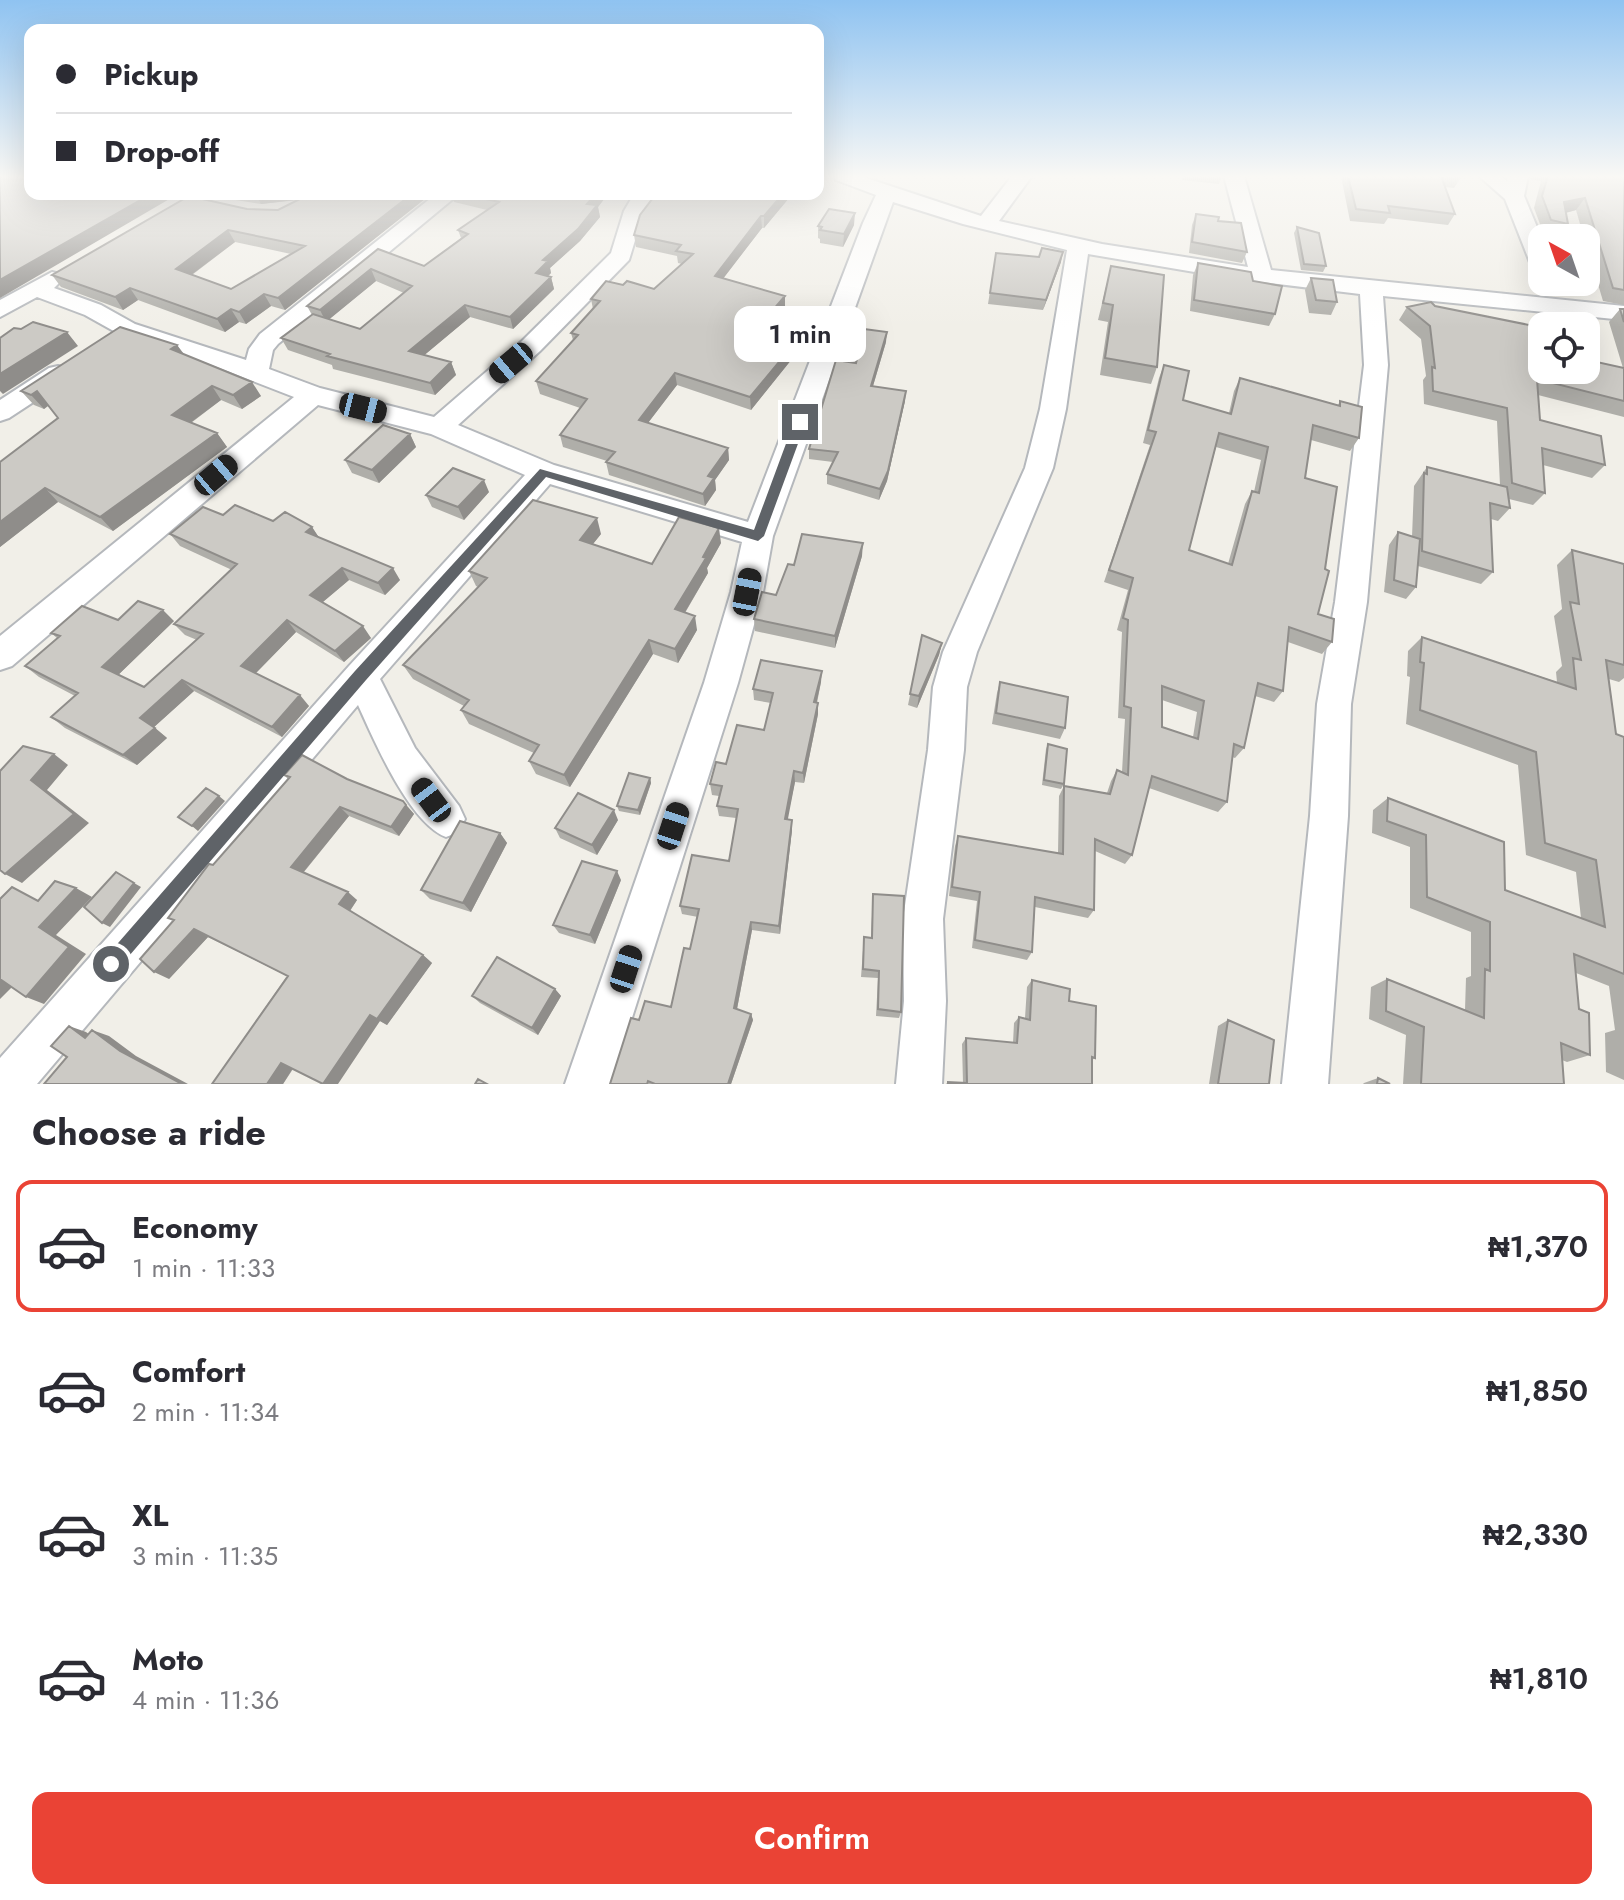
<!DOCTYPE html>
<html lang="en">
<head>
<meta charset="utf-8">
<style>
	body { margin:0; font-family:Jost,sans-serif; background:#f2f2f3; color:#2b2b33; height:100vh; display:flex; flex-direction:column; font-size:30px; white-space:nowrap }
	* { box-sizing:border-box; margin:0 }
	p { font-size:26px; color:#7c7c81 }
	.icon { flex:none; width:44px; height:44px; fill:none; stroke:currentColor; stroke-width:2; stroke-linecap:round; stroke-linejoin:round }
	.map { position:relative; height:1084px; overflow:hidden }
	.side { display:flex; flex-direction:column; background:#fff; flex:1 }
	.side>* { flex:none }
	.top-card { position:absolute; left:24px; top:24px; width:800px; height:176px; border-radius:16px; box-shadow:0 8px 32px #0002; display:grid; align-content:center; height:176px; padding:0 32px; background:#fff }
	.needle { width:52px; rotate:320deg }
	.tools { position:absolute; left:1528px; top:224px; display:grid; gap:16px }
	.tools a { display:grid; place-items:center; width:72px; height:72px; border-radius:16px; background:#fff; box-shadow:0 8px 32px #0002; font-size:40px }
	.end { position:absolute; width:36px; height:36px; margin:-18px; border:10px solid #5f6368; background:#fff; box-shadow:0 0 0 4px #fff }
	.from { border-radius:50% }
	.bubble { position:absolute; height:56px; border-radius:16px; background:#fff; box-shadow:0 8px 32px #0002; font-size:26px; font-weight:600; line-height:56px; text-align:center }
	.car { position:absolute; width:24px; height:48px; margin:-24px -12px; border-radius:10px; box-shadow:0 0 6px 2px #0007; background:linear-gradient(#222 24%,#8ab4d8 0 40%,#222 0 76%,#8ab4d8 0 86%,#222 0) }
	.top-card b { display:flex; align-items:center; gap:28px; height:76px; font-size:30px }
	.top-card b+b { border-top:2px solid #e1e1e2 }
	.top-card i { width:20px; height:20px; background:#2b2b33 }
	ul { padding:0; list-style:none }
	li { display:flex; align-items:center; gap:24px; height:132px; margin:0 16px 12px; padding:0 16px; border:4px solid transparent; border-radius:16px }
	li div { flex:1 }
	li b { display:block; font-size:30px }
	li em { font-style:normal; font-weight:600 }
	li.active { border-color:#ea4335 }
	li>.icon { width:72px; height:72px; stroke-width:1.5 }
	h2 { padding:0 32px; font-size:36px; line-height:96px }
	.action { display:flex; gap:16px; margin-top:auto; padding:16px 32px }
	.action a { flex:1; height:92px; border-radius:16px; background:#ea4335; color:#fff; font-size:32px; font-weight:600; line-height:92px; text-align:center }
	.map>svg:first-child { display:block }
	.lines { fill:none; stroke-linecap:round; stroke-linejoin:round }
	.minor-casing { stroke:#b5b8bc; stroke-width:4 }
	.minor { fill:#fff; fill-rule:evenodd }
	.wall { fill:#afaea9; fill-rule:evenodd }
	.shaded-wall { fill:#8f8d8a }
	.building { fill:#cccac5; stroke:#8f8d8a; stroke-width:2; fill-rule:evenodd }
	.route { fill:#5f6368 }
</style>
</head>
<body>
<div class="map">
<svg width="1624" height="1084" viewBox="0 0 1624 1084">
	<rect width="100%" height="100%" fill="#f1efe8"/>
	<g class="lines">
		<defs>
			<path id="minor" d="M833 176H860L981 216 1012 176H1032L999 221 1102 244 1248 267 1224 176H1244L1271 270 1624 306V320L1383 296 1388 365 1367 602 1351 704 1348 816 1328 1084H1282L1310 816 1317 704 1335 602 1364 365 1360 294 1236 279 1088 254 1066 409 1053 468 977 652 967 687 964 750 943 919 946 1001 942 1084H896L904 1001 903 919 928 750 933 687 943 652 1025 468 1040 409 1067 250 963 224 893 202 773 536 763 592 738 683 611 1084H565L704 683 731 592 742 542 550 484 380 679 415 748 459 806 465 819 459 832 446 837C409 823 374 740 358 705L37 1084H0V1058L349 666 525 475 431 434 318 405 12 666 0 670V636L294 397 194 358 119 334 85 315 37 297 0 317V300L52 272 60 274 63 279 54 288 101 305 135 324 246 360 249 349 260 334 436 194H459L278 344 273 350 269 369 320 388 434 417 522 341 611 253 624 211 634 194H654L644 211 629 260 540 351 458 425 554 465 748 522 863 223 876 195 836 180Z
				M1479 176H1501L1507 181 1508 176H1528L1524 196 1542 239V272L1531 265 1505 199Z
				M58 366 67 368 71 374 67 380 9 418 0 421V400L49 368Z"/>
		</defs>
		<!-- minor casing -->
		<use href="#minor" class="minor-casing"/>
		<!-- minor -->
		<use href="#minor" class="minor"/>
	</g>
	<!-- wall -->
	<path class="wall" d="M1182 176H1222L1219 184 1182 180Z
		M1341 176H1460L1461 177 1454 188 1445 187 1455 214 1448 225 1388 218 1384 224 1350 221Z
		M1529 176H1624V305L1603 301 1586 244V238H1584L1576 210 1566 213 1568 224 1559 237 1543 232 1534 208 1541 181 1530 179Z
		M198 194H431L285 310 271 306 246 324 239 322 225 332 138 300 123 310 61 287 52 275 247 209 278 210 298 200 261 204ZM235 242 291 254 231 289 192 275Z
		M451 194H608L598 207 600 217 580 241 550 268 551 273 548 276 551 277 554 289 513 329 470 317 424 355 451 362 456 375 435 395 333 369 332 365 288 350 281 338 312 315 307 306 378 249 424 266 461 238 458 230 487 210 454 202ZM376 281 404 293 360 329 329 319Z
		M789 198 764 228H762L723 278 785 296V308L776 319 808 339 751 410 677 385 648 423 728 448 729 460 715 480 716 490 705 506 609 475 606 462 607 461 563 447 560 435 580 408 540 394 536 381 573 340 571 333 593 309 591 299 623 285 654 289 682 264 678 263 677 256 636 247 634 235Z
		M1196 214 1218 221 1247 252 1242 263 1189 253 1192 225Z
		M854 225 843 247 820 243V239L818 238V226Z
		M1297 227 1326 266 1323 272 1301 270 1294 233Z
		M996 253 1061 262 1043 310 988 304Z
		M1198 263 1253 281 1275 314 1269 326 1190 311 1193 275Z
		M1111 266 1157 367 1151 384 1100 375 1108 322 1098 320Z
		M1311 278 1337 302 1331 315 1309 313 1305 290Z
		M1435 306 1531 325 1534 321 1592 361 1623 368 1609 322 1620 309H1624V417L1538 395 1540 420 1605 465 1592 478 1543 465 1545 493 1533 505 1509 499 1510 508 1498 521 1491 519 1493 572 1481 584 1418 566 1416 587 1406 599 1384 592 1389 545 1398 532 1412 537 1414 486 1427 467 1500 485 1497 421 1424 404 1423 380 1426 376 1421 339 1399 320 1407 307Z
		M886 342 873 386 905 401 887 481 879 500 827 484V474L833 462 809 459V449L856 363Z
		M177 345 184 354 261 396 242 409 221 400 191 423 217 433 227 447 113 531 58 502 0 547V462L58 418 48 406 44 409 34 405 21 391Z
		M1164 365 1183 400 1229 413 1234 391 1240 378 1338 405 1340 401 1359 438 1350 451 1311 440 1305 478 1318 614 1332 642 1322 654 1288 642 1283 691 1274 702 1255 696 1244 748 1235 758 1232 757 1227 802 1218 812 1149 788 1132 855 1125 864 1095 851 1094 910 1088 918 1035 907 1032 952 1027 960 972 948 977 901 949 896 955 846 958 836 1058 853 1059 796 1064 786 1107 793 1111 781 1117 770 1122 772 1125 719 1118 718 1122 632 1117 630 1128 590 1104 582 1150 445 1143 443 1159 378ZM1216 447 1261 460 1254 492 1252 491 1245 504 1228 564 1189 550ZM1162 700 1197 712 1193 737 1162 727Z
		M410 434 416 447 379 483 352 473 345 460Z
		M489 492 464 520 432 507 426 495Z
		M223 515 312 527 319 538 400 580 385 595 349 580 323 602 371 638 344 662 296 632 256 673 309 706 282 737 194 691 154 727 167 738 137 765 65 728 51 717 75 696 39 677 25 666 57 638 51 633 118 620 174 621 118 675 144 687 197 640 185 635 174 624 232 570 180 546 170 534Z
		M601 534 593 544 652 564 721 543 707 568 708 573 685 613 697 630 678 663 653 654 570 787 536 774 529 761 534 753 469 724 461 710 464 706 413 679 403 665 478 587 476 586 469 571Z
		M1572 550 1624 564V678L1619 682 1609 679 1616 734 1624 737V1080L1606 1072 1605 1033 1615 1030 1609 986 1576 973 1579 1009 1590 1055 1567 1062 1562 1060 1564 1084H1403L1406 1035 1369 1019 1371 987 1387 979 1465 1010 1466 978 1471 976V932L1410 908V847L1372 833 1373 810 1388 798 1505 890 1581 918 1576 872 1526 855 1518 765 1406 724 1410 677 1407 676 1408 651 1422 637 1557 682 1556 672 1562 666 1554 616 1562 609 1557 565Z
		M862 556 835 648 755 631 754 619 776 595 794 565Z
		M922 635 942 643 939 655 917 708 908 705Z
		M821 682 817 703H818V714L804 783 795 782 787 819 792 820V830L780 934 752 930 737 1009 751 1014 753 1020 731 1084H610L639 1020 671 1007 690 949 698 917 682 914 680 906 729 861 736 818 719 816 717 806 719 796 712 795 710 784 726 764 764 730 771 703 754 700 753 689Z
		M1000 682 1065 728 1060 739 992 724 997 693Z
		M1048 744 1064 784 1061 789 1042 785 1046 749Z
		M284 775 347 779 403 801 414 814 399 836 349 816 304 872 357 900 350 911 423 955 432 963 387 1025 380 1021 293 1069 283 1084H212L287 976 208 937 169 979 173 921 168 918 288 779Z
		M650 778 651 783 640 815 619 811 617 806Z
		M618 820 597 855 560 838 555 828Z
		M500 833 507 843 471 912 430 899 421 890Z
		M621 880 595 944 559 933 553 925Z
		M873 894 901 1012 899 1018 876 1016 878 978 861 977 864 937 871 938Z
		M1032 980 1069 1001 1095 1058 1092 1060V1084H946L948 1082 963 1083 962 1044 966 1038 1013 1043 1014 1023 1019 1017 1025 1018 1027 987Z
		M555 989 561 996 538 1035 480 1003 472 996Z
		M1228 1020 1269 1084H1209L1218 1026Z
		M1378 1078 1390 1084H1363L1364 1083Z"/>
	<!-- shaded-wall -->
	<path class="shaded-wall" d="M151 194H178L0 298V280Z
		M256 194H292L295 200 261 204Z
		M412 194H431L285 310 278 298Z
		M596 194H608L598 207 600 217 580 241 550 268 551 273 539 285 536 273 543 260Z
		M783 194H789V198L764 228V216Z
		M1585 198 1576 210 1556 215 1564 202Z
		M855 213 854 225 843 247 844 234Z
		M761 216 762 228 716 288 715 276Z
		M228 230 235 242 183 281 176 269Z
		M1063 252 1061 262 1043 310 1046 300Z
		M371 269 376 281 326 322 320 310Z
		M551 277 554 289 513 329 510 317Z
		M130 288 138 300 123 310 115 297Z
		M264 294 271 306 246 324 239 312Z
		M785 296V308L768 329 767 317Z
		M465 305 470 317 415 363 409 351Z
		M231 309 239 322 225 332 217 319Z
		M808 327V339L751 410 750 397Z
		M67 332 78 346 3 394 0 391V374Z
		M887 332 886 342 870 396 871 386Z
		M177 345 187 359 171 349Z
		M451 362 456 375 435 395 430 383Z
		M675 373 677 385 641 432 639 420Z
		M252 382 261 396 242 409 233 395Z
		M212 386 221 400 182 429 172 415Z
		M37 391 49 405 44 409 31 395Z
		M906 391 905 401 887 481 879 500 880 489Z
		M217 433 227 447 113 531 100 517Z
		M410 434 416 447 379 483 372 470Z
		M728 448 729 460 715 480 716 490 705 506 703 494 708 476Z
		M484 480 489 492 464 520 458 507Z
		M45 488 58 502 0 547V522Z
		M597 518 601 534 584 555 580 540Z
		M312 527 320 539 306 532Z
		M719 528 721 543 707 568 708 573 678 624 675 609Z
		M863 543 862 556 835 648V636Z
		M342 568 349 580 318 606 310 595Z
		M393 568 400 580 385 595 378 583Z
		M163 610 174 621 115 678 102 667Z
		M695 616 697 630 678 663 675 649Z
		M287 620 296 632 252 677 241 666Z
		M363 626 371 638 344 662 335 651Z
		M649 640 653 654 570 787 564 775Z
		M942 643 939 655 917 708 919 696Z
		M822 671 821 682 814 714V702Z
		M182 680 194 691 153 728 140 718Z
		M300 695 309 706 282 737 272 727Z
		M818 703V714L804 783 803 773Z
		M155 728 167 738 137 765 123 755Z
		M54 754 68 765 47 790 89 823 22 883 5 874 31 780Z
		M794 771 795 782 786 829 785 819Z
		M650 778 651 783 640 815 638 810Z
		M219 796 225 801 198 831 192 826Z
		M406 805 414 814 399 836 391 827Z
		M340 807 349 816 301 875 291 867Z
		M614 810 618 820 597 855 592 845Z
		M792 820V830L780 934 779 926Z
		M500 833 507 843 471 912 463 903Z
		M617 871 621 880 595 944 590 935Z
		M134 883 141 887 110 927 102 923Z
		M76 888 92 897 56 935 86 954 44 1004 26 997 39 927Z
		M348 892 357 900 349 912 339 904Z
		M751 922 752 930 736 1014 734 1008Z
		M194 929 208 937 169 979 154 972Z
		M423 955 432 963 387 1025 380 1021 338 1084H323L370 1015Z
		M0 978 15 984 0 999Z
		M555 989 561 996 538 1035 532 1028Z
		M751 1014 753 1020 731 1084H728Z
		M69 1026 86 1032 102 1044 85 1038Z
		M92 1030 109 1036 136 1056 188 1084H182L120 1051Z
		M281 1063 293 1068 283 1084H267Z"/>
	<!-- building -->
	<path class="building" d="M0 176H30V194H151L0 280Z
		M1348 176H1441L1455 214 1388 206 1390 213 1356 209Z
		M1548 176H1624V290L1613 288 1585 198 1564 202 1568 224 1551 220 1542 196Z
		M301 194H412L278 298 264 294 239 312 231 309 217 319 130 288 115 297 52 275 189 196 247 209 278 210 302 198ZM228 230 305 246 231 289 176 269Z
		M465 194H596L587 204 597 205 578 229 543 260 548 261 536 273 551 277 510 317 465 305 409 351 451 362 430 383 327 356 330 354 281 338 313 314 360 329 412 286 371 269 320 310 307 306 378 249 424 266 468 234 458 230 499 202Z
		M656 194H783L764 216H761L715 276 785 296 767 317 808 327 750 397 675 373 639 420 728 448 708 476 714 478 703 494 606 462 615 452 560 435 587 399 536 381 578 335 571 333 600 301 591 299 606 281 623 285 627 281 654 289 693 254 676 251 681 245 634 235 640 215Z
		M829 209 855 213 844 234 820 230 822 227 818 226Z
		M1196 214 1219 217 1218 221 1241 223 1247 252 1192 242Z
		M1297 227 1319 233 1326 266 1304 264Z
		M1042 248 1063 252 1046 300 990 293 996 253 1039 257Z
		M1198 263 1251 272 1253 281 1282 286 1275 314 1194 300Z
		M1111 266 1164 275 1157 367 1105 358 1113 305 1103 303Z
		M1311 278 1333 280 1337 302 1316 300Z
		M1431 302 1435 306 1534 326V321L1555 326H1542V370H1586V333H1588L1592 361 1624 368V401L1537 379 1540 420 1601 436 1605 465 1542 448 1545 493 1512 483 1507 408 1433 391 1432 367 1435 368 1430 326 1407 307Z
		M1620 309H1624V322Z
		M33 322 67 332 0 374V338L14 328 21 329Z
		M120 327 177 345 171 349 252 382 233 395 212 386 172 415 217 433 100 517 45 488 0 522V462L58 418 37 391 31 395 21 391Z
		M864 329 887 332 871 386 906 391 888 471 880 489 827 474 838 452 809 449 836 360 856 363Z
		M1164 365 1189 371 1183 400 1231 414 1240 378 1340 406V401L1362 407 1359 438 1313 425 1305 478 1337 487 1325 569 1329 571 1318 614 1334 619 1332 642 1289 627 1283 691 1258 683 1244 748 1234 744 1227 802 1152 776 1132 855 1095 839 1094 910 1035 897 1032 952 975 940 980 892 952 887 958 836 1063 854 1064 786 1110 794 1117 770 1128 775 1131 708 1124 706 1128 620 1123 618 1133 578 1109 570 1156 432 1148 430ZM1219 433 1268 447 1259 493 1252 491 1232 565 1189 550ZM1162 686 1204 701 1198 739 1162 727Z
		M383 425 410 434 372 470 345 460Z
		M1427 467 1507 487 1510 508 1490 503 1493 572 1422 551 1424 473 1427 474Z
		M453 468 484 480 458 507 426 495Z
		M533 500 597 518 580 540 652 564 679 517 719 528 703 557 706 558 675 609 695 616 675 649 649 640 564 775 529 761 539 745 461 710 469 700 403 665 487 578 469 571Z
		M235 505 273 521 285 512 312 527 306 532 393 568 378 583 342 568 310 595 363 626 335 651 287 620 241 666 300 695 272 727 182 680 140 718 155 728 123 755 51 717 78 693 25 666 60 636 51 633 82 606 118 620 138 601 163 610 102 667 144 687 203 634 174 624 237 564 170 534 203 507 223 515Z
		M1398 532 1420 539 1416 587 1394 580Z
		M802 534 863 543 835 636 754 619 762 592 776 595 788 564 794 565Z
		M1572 550 1624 564V665L1606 660 1616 734 1624 737V974L1574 954 1579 1009 1589 1013 1590 1055 1561 1043 1564 1084H1421L1424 1027 1386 1011 1387 979 1484 1018 1485 969 1490 971V922L1427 897 1426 835 1387 821 1388 798 1504 842 1505 890 1605 927 1596 860 1545 843 1536 752 1420 710 1424 663 1420 662 1422 637 1576 689 1573 658 1581 660 1570 602 1579 604Z
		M922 635 942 643 919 696 910 694Z
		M761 660 822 671 814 702 818 703 803 773 794 771 785 819 792 820 779 926 751 922 734 1008 751 1014 728 1084H655L648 1081 647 1084H610L631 1018 639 1020 645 1001 671 1007 684 948 690 949 699 909 680 906 692 855 729 861 738 809 717 806 722 786 710 784 716 762 726 764 737 725 764 730 773 693 753 689Z
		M1000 682 1068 697 1065 728 996 713Z
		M1048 744 1067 749 1064 784 1044 780Z
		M23 746 54 754 31 780 74 814 5 874 0 870V771Z
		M302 755 347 779 403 801 406 805 391 827 340 807 291 867 348 892 339 904 423 955 377 1019 370 1015 323 1084 281 1063 267 1084H212L288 976 194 929 154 972 140 959 174 920 168 918 209 864 213 865 290 777 284 775Z
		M629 773 650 778 638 810 617 806Z
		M206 788 219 796 192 826 178 817Z
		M578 793 614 810 592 845 555 828Z
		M460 821 500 833 463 903 421 890Z
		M582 861 617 871 590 935 553 925Z
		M116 872 134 883 102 923 84 907Z
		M55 881 76 888 39 927 69 947 26 997 0 979V899L12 887 38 901Z
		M873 894 904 896 901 1012 878 1009 879 971 863 969 864 937 872 938Z
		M497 957 555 989 532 1028 472 996Z
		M1032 980 1070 989 1069 1001 1096 1006 1095 1058 1092 1057V1084H948V1082L967 1083 966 1038 1017 1043 1019 1017 1030 1020Z
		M1228 1020 1274 1040 1269 1084H1218Z
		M69 1026 85 1038 92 1030 120 1051 182 1084H44L67 1057 51 1046Z
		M1378 1078 1390 1084H1377Z
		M478 1079 487 1084H475Z"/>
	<!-- sky -->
	<linearGradient id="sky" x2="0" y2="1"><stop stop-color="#8fc3f1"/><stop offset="0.54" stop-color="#f9f8f5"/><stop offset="1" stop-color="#f9f8f5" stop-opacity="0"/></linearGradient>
	<rect width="1624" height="327" fill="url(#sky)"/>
	<!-- route -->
	<path class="route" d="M800 418 806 422 764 536 758 541 546 477 366 680 117 970 111 973 105 970 102 964 105 958 355 671 540 469 754 530 794 422Z"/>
</svg>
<div class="tools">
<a><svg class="needle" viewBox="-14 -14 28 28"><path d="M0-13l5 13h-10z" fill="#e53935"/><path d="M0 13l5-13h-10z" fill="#7c7c81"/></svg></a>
<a><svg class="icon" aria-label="locate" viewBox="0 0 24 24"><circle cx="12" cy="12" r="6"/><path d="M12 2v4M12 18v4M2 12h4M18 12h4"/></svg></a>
</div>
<i class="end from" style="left:111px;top:964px"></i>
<i class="end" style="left:800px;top:422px"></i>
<div class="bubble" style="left:734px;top:306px;width:132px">1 min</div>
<i class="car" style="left:511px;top:363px;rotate:230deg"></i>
<i class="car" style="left:363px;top:408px;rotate:104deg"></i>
<i class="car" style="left:216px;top:475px;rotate:50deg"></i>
<i class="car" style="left:747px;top:592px;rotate:11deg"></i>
<i class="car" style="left:431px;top:800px;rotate:323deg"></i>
<i class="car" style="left:673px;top:826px;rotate:18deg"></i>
<i class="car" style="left:626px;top:969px;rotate:18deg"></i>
<div class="top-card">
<b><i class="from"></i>Pickup</b>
<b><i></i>Drop-off</b>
</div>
</div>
<section class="side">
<h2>Choose a ride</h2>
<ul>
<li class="active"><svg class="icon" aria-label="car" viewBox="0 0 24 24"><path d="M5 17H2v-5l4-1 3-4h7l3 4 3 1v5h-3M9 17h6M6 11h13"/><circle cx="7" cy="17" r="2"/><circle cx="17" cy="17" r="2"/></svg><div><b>Economy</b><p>1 min · 11:33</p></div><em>₦1,370</em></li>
<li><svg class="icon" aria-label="car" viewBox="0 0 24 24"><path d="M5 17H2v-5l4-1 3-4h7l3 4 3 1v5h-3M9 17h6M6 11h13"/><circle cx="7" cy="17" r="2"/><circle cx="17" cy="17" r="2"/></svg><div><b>Comfort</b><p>2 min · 11:34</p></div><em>₦1,850</em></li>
<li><svg class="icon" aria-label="car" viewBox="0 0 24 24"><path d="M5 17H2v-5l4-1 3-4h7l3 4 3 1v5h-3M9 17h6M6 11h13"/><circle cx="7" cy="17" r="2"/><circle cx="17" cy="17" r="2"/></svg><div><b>XL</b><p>3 min · 11:35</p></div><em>₦2,330</em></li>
<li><svg class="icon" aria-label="car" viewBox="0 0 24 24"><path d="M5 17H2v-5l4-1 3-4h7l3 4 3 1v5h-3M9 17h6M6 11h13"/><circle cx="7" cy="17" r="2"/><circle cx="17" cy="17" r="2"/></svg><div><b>Moto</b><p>4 min · 11:36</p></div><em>₦1,810</em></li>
</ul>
<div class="action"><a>Confirm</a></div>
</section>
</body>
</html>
